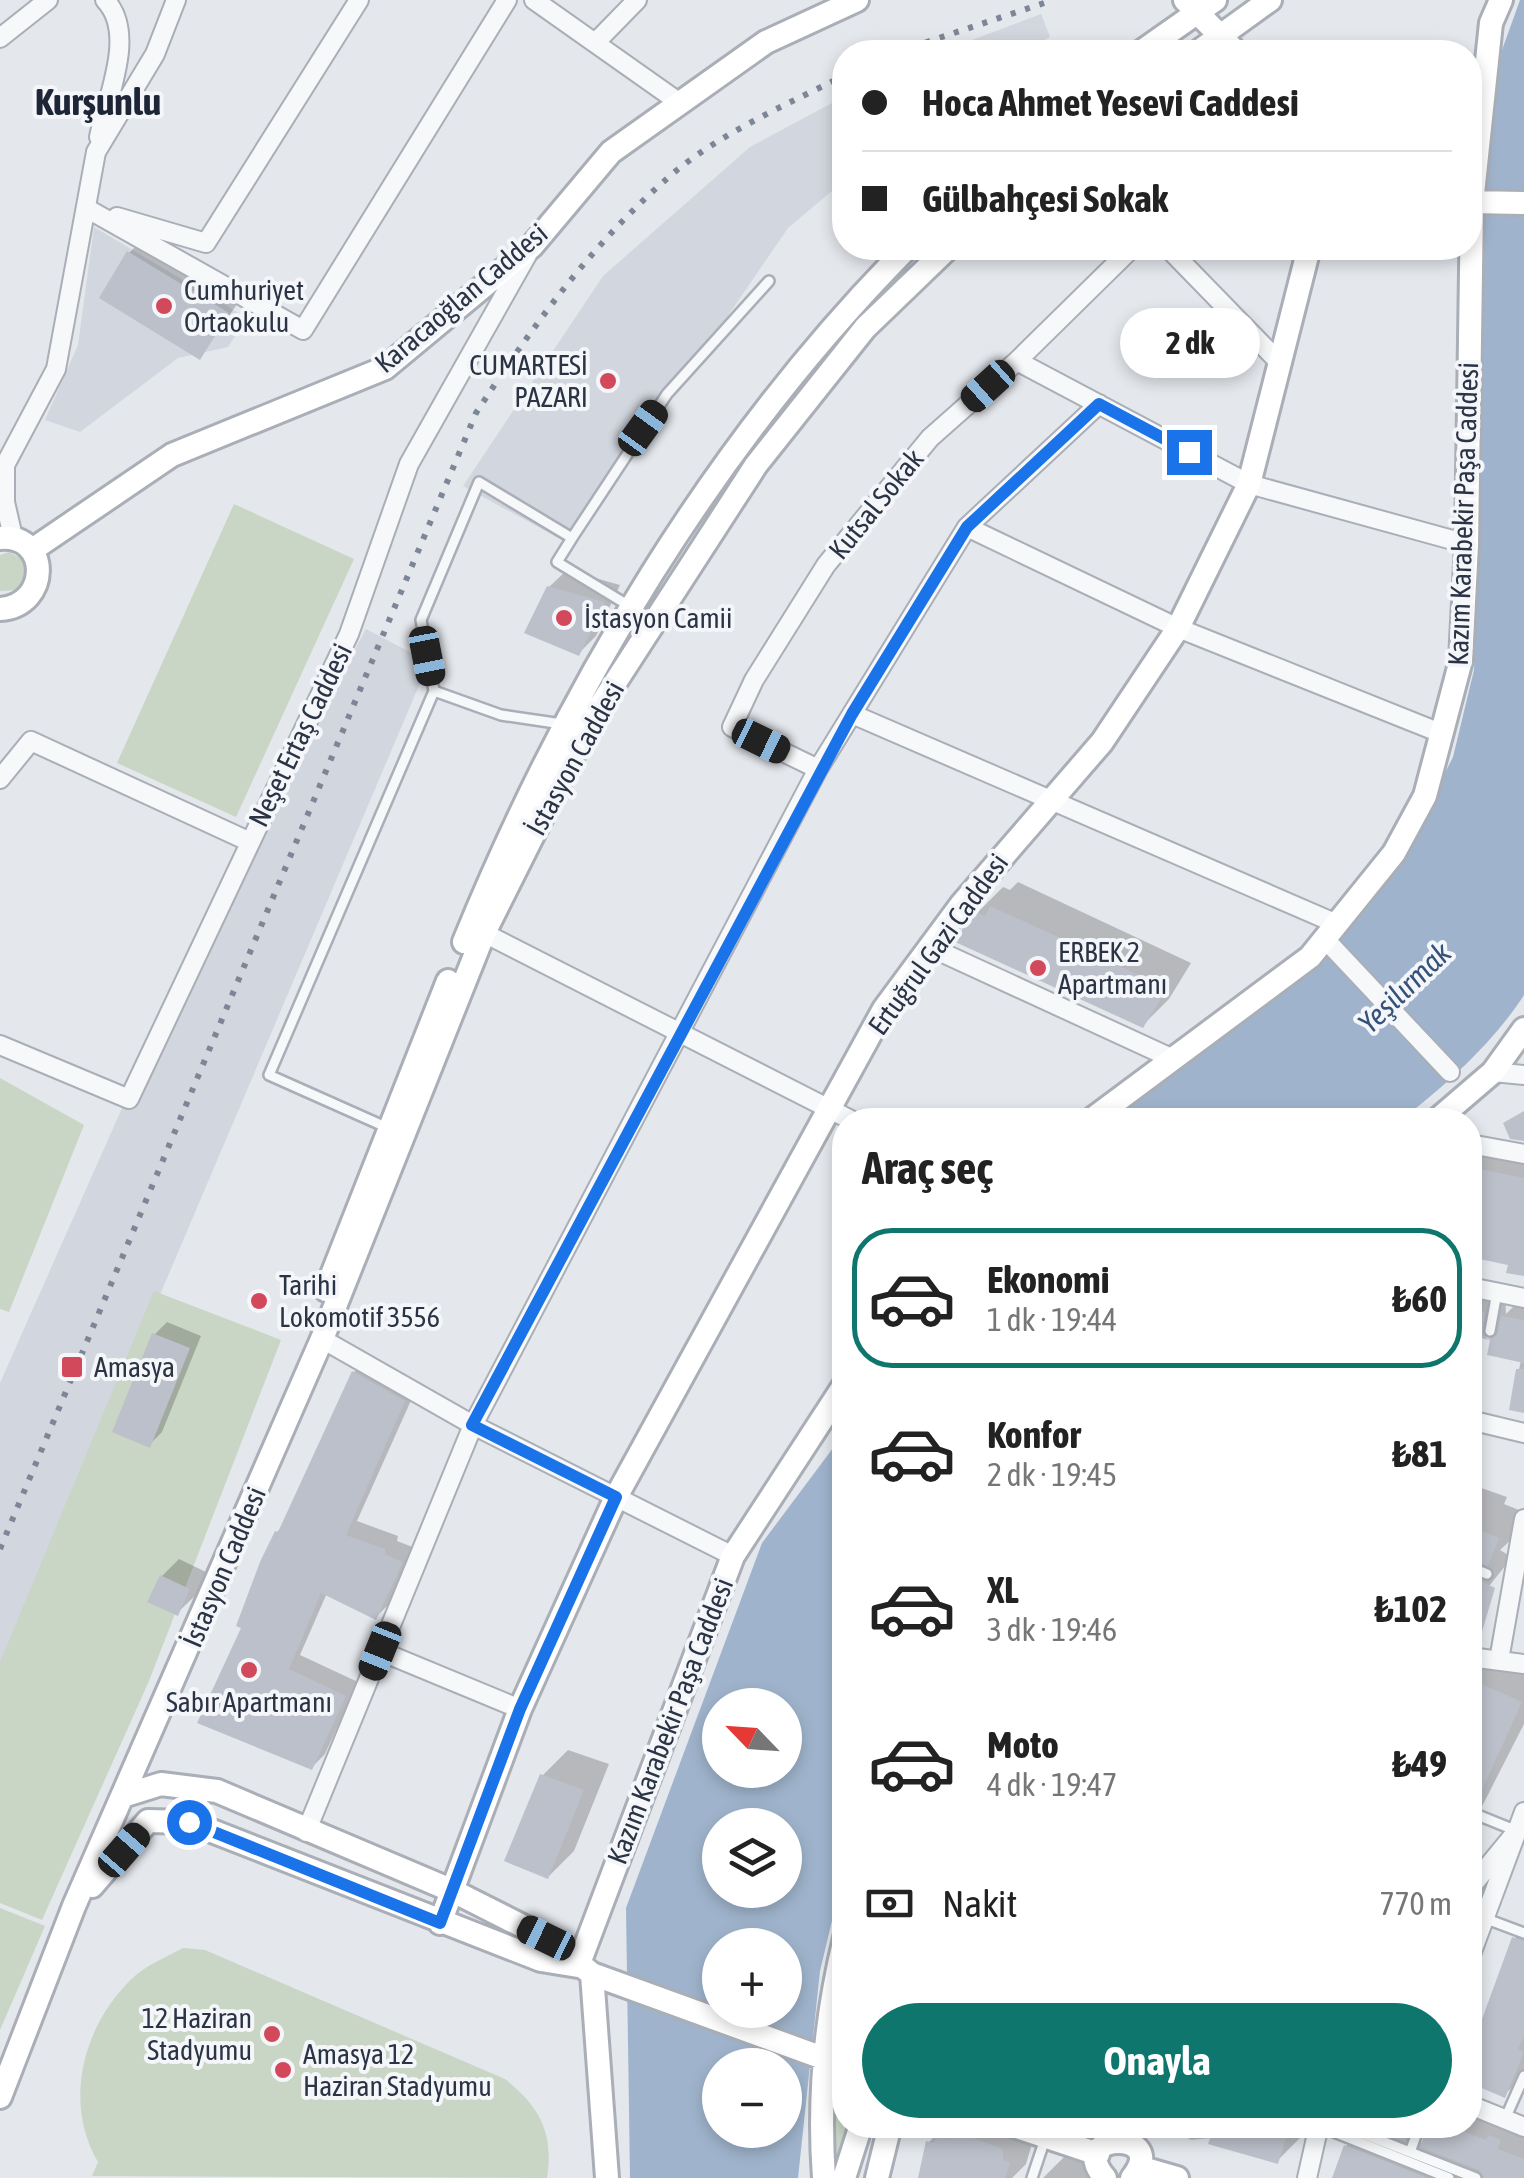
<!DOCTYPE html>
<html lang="tr">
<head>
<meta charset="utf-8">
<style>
	body { margin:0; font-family:"Asap Condensed",sans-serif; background:#f2f2f2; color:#222; height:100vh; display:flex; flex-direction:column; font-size:38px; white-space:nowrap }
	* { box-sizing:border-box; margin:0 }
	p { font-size:32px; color:#767676 }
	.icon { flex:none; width:55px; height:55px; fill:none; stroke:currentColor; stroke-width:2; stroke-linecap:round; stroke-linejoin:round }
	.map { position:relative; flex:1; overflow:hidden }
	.panel { position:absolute; left:832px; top:1108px; width:650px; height:1030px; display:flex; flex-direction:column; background:#fff; border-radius:40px; box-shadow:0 5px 15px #0003 }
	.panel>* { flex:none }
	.guide { position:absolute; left:832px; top:40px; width:650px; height:220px; border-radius:40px; box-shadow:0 5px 15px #0003; display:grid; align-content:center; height:220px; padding:0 30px; background:#fff }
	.needle { width:65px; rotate:295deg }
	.fabs { position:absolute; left:702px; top:1688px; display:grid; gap:20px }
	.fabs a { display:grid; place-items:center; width:100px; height:100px; border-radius:50%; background:#fff; box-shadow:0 5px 15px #0003; font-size:50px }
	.end { position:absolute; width:45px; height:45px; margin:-22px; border:12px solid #1a73e8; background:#fff; box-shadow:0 0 0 5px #fff }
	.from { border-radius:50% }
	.bubble { position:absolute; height:70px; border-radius:35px; background:#fff; box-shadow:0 5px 15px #0003; font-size:32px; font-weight:700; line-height:70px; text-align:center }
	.car { position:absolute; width:30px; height:60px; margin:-30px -15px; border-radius:12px; box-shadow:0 0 8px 2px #0007; background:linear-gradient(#222 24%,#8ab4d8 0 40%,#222 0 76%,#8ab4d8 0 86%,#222 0) }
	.guide b { display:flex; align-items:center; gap:35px; height:95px; font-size:38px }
	.guide b+b { border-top:2px solid #e0e0e0 }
	.guide i { width:25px; height:25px; background:#222 }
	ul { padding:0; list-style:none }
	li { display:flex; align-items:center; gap:30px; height:140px; margin:0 20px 15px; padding:0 10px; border:5px solid transparent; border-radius:40px }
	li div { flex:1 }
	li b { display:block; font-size:38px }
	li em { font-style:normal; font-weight:700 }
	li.on { border-color:#0f766e }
	li>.icon { width:90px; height:90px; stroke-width:1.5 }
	h2 { padding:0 30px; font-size:45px; line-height:120px }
	.pay { display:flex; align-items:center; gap:25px; height:110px; padding:0 30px; font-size:38px }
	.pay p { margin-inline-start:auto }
	.primary-button { display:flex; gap:20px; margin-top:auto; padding:20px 30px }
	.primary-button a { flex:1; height:115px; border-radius:60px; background:#0f766e; color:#fff; font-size:40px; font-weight:700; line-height:115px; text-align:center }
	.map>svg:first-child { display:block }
	.built { fill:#d2d6de }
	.green { fill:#c9d6c5 }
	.water { fill:#9fb4cc; fill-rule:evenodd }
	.shadow { fill:#0003 }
	.building { fill:#bbc0ca }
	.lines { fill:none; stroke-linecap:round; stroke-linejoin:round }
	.lane-casing { stroke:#a9aeb7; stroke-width:14 }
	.street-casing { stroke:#a9aeb7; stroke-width:22 }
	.secondary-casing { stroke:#a9aeb7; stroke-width:28 }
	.lane { stroke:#f7f8fa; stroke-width:9 }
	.street { stroke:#f7f8fa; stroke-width:18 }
	.secondary { stroke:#fff; stroke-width:22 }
	.rail { stroke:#7d8696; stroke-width:6; stroke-dasharray:5 10; stroke-linecap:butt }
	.route { stroke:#1a73e8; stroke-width:12 }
	.poi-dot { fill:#d1495b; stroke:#f4f6f9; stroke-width:4 }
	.labels { text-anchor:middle; stroke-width:8; stroke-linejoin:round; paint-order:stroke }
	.poi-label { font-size:28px; fill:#2b3445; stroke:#f4f6f9; text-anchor:start }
	.street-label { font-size:28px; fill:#2b3445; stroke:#f4f6f9 }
	.water-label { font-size:30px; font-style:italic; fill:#34527a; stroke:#f4f6f9 }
	.district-label { font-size:38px; font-weight:bold; fill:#1d2536; stroke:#f4f6f9 }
</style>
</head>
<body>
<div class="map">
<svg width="1524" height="2178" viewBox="0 0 1524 2178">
	<rect width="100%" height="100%" fill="#e4e7ec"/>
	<!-- built -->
	<path class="built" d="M1041 14 1050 37 1024 52H940Z
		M845 96V180L788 228 571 545 463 486 603 276 750 147Z
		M94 227 247 318 228 347 178 358 80 432 45 420 78 345Z
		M366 629 429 662 0 1671V1383L194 946Z"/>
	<!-- green -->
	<path class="green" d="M234 504 354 559 236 817 117 763Z
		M9 552 26 561 30 574 20 590 0 591V555Z
		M0 1078 84 1125 9 1312 0 1309Z
		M154 1291 281 1340 149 1681 42 1920 0 1903V1662Z
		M0 1908 45 1926 0 2030Z
		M183 1948 205 1950 505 2079C540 2107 554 2133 547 2178L92 2176 98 2162C62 2101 84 2021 136 1975 149 1964 168 1956 183 1948Z
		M836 2095 845 2098V2125H853L841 2171 832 2170Z"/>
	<!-- water -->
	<path class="water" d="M1520 0H1524V995C1494 1042 1445 1086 1401 1120H1113L1327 953 1406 850 1453 757 1474 670 1485 175 1502 50Z
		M845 1432V1866L820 1971 798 2178H630L626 1908 762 1543ZM720 1705H785V1770H720ZM720 1825H785V1890H720ZM720 1945H785V2010H720ZM720 2065H785V2130H720Z"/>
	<!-- shadow -->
	<path class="shadow" d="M142 240 240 300 200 357 129 253Z
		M567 570 620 585 596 636 579 653 549 587Z
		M1018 882 1191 963 1169 999 1143 1025 977 913 1003 887 1010 890Z
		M1470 1139 1524 1149V1274L1510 1263 1470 1255Z
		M1470 1284 1505 1291 1506 1314 1524 1296V1411L1511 1408 1521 1360 1493 1338 1470 1333Z
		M167 1322 201 1336 162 1432 149 1445 154 1335Z
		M367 1359 417 1387 357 1521 398 1536 397 1541 415 1548 389 1604 376 1617 327 1593 300 1655 358 1682 325 1754 312 1767 244 1626 277 1532 285 1524 354 1372Z
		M1470 1484 1507 1497 1504 1504 1524 1512 1514 1537 1500 1550 1510 1556 1509 1561 1470 1610V1563L1475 1558 1470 1556Z
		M179 1559 206 1572 195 1596 177 1613 162 1576Z
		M1494 1653 1524 1666V1724L1470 1830V1677Z
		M568 1750 609 1764 574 1851 548 1877 542 1776Z
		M1524 1929V2076L1504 2095 1470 2081V2058L1514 1939Z
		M1470 2102 1510 2118 1514 2113 1523 2116 1520 2125 1524 2127V2178H1334L1346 2146 1366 2125H1418L1406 2137 1424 2144 1430 2125H1470Z
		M946 2125H1028L1034 2137 1026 2164 1012 2178H920L929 2142Z
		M1181 2125H1306L1303 2135 1277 2161Z
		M1069 2152 1097 2160 1104 2178H1043Z"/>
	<!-- building -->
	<path class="building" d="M127 251 229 313 200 360 99 298Z
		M547 586 605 602 579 656 524 633Z
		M990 906 1076 945 1167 989 1143 1028 953 941 975 912 985 916Z
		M1524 1111V1141L1510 1139 1503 1123Z
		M1470 1167 1524 1178V1276L1506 1273 1508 1265 1470 1257Z
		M1470 1309 1485 1312 1482 1333 1488 1339 1497 1335 1501 1316 1524 1320V1363L1487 1355 1490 1340 1470 1336Z
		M152 1333 190 1348 150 1448 112 1432Z
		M1516 1369H1524V1413L1509 1410Z
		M352 1371 405 1401 346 1535 385 1549V1554L403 1562 376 1620 321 1593 289 1669 346 1696 312 1770 197 1723 241 1628 236 1626 260 1562 275 1531 278 1532Z
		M1470 1526 1499 1538 1488 1566 1470 1559Z
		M160 1575 190 1589 178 1616 147 1602Z
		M1470 1576 1495 1588 1478 1645H1470Z
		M1470 1679 1522 1702 1475 1805 1470 1804Z
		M540 1774 584 1790 548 1879 504 1861Z
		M1512 1937 1524 1941V2036L1518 2049 1524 2052 1505 2098 1470 2083V2052Z
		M1166 2125H1290L1278 2164 1208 2144 1210 2138 1191 2140Z
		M1363 2125H1411L1405 2141Z
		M1428 2125H1447L1486 2140 1489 2135 1501 2140 1498 2149 1524 2159V2178H1484L1479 2170 1420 2147Z
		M954 2131 1003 2149V2160L1010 2163 1005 2178H918L926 2141 934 2143 937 2135 951 2139Z
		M1344 2145 1427 2178H1332Z"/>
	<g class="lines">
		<defs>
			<path id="lane" d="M572 538 667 394 769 281
				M434 691 501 715 562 724
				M388 1128 269 1075 434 691 421 620 479 482 572 538 557 562 631 607
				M1490 1331 1497 1292
				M1470 1567 1487 1574
				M1470 1812 1517 1831
				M1470 1912 1477 1886
				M1484 1918 1524 1933
				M1505 2119 1524 2076
				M1341 2125 1476 2178
				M1319 2126 1449 2178
				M1410 2152 1420 2125
				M1032 2178 1045 2139"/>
			<path id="street" d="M534 0 680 103
				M0 38 48 0
				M595 43 637 0
				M99 137C107 97 137 33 105 0
				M86 208 303 330 507 0
				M117 217 206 243 359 0
				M1168 248 1280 363
				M1017 361 1249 484 1467 544
				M967 527 1178 628 1443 734
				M13 537 5 502V465L56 369 96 152 155 54 176 0
				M852 714 1337 924
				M818 769 732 727 754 680 826 565 930 438 1017 361 1132 248
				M0 779 31 741 248 841
				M484 933 851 1120
				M1324 938 1450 1072
				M930 947 1171 1058
				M0 1045 129 1099 349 634 409 464 527 255
				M1493 1072 1524 1075
				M1470 1144 1524 1154
				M1470 1287 1524 1298
				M322 1339 473 1425 733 1556
				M1470 1414 1474 1421 1524 1433
				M380 1651 520 1709
				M1470 1657 1524 1664
				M1499 1660 1524 1519
				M306 1832 473 1425 818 769 967 527 1099 404
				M1470 1888 1517 1831 1524 1812
				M1470 1957 1517 1831
				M1470 2105 1524 2127
				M1123 2140 1129 2125
				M1307 2178 1319 2125"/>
			<path id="secondary" d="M1185 0 1236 52
				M1141 52 1215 0
				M1198 52 1270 0
				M1470 202 1524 203
				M0 538C51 534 50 606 0 609
				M32 550 172 455 385 368 532 246 611 152 766 42 857 0
				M464 942C567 690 715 442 907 248
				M1091 1120 1310 957 1394 853 1425 796 1461 660 1467 544 1472 203 1491 23 1501 0
				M1437 1120 1493 1072 1524 1029
				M326 1290 448 981
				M126 1795 161 1784 217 1791 453 1891 546 1938 592 1974 845 2066
				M92 1886 148 1821 189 1822 541 1960 578 1966
				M440 1923 520 1709 616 1497 884 1009 961 905 1102 742 1178 628 1249 484 1309 248
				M578 1966 733 1556 845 1384
				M592 1974 607 2178
				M0 2097 74 1906 322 1339 484 933 589 723 756 465 865 328 948 248
				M1011 2125 1098 2154
				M1139 2167 1177 2178
				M824 2178C818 2097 826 2016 845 1938
				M844 2178 861 2125
				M877 2178 890 2125
				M1105 2178C1064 2131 1172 2129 1132 2178"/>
		</defs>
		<!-- lane casing -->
		<use href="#lane" class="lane-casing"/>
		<!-- street casing -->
		<use href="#street" class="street-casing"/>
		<!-- secondary casing -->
		<use href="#secondary" class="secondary-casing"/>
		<!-- lane -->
		<use href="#lane" class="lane"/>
		<!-- street -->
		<use href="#street" class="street"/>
		<!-- secondary -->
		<use href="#secondary" class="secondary"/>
		<!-- rail -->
		<path class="rail" d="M897 52 1053 0
			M0 1549 476 413C534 324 595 239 677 170 725 131 790 103 845 75"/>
	</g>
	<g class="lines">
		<!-- route -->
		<path class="route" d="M189 1822 440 1923 520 1709 616 1497 472 1425 852 714 967 527 1099 404 1189 452"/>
	</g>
	<!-- markers -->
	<g class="poi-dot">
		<circle cx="164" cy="306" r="10"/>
		<circle cx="608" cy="381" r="10"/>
		<circle cx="564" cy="618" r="10"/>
		<circle cx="1038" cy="968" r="10"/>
		<circle cx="259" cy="1301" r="10"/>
		<rect x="60" y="1355" width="24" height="24" rx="5"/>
		<circle cx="249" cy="1670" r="10"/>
		<circle cx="272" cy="2034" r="10"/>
		<circle cx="283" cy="2070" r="10"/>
	</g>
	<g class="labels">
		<!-- poi labels -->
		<g class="poi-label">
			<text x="184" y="300">Cumhuriyet<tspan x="184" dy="32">Ortaokulu</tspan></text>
			<text x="588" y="375" text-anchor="end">CUMARTESİ<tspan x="588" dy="32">PAZARI</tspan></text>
			<text x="584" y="628">İstasyon Camii</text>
			<text x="1058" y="962">ERBEK 2<tspan x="1058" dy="32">Apartmanı</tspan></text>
			<text x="279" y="1295">Tarihi<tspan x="279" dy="32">Lokomotif 3556</tspan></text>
			<text x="94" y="1377">Amasya</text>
			<text x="249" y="1712" text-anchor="middle">Sabır Apartmanı</text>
			<text x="252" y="2028" text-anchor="end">12 Haziran<tspan x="252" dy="32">Stadyumu</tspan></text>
			<text x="303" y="2064">Amasya 12<tspan x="303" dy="32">Haziran Stadyumu</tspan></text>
		</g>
		<!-- street labels -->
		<g class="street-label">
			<text transform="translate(461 298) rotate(-40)" y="10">Karacaoğlan Caddesi</text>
			<text transform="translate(876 504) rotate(-51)" y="10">Kutsal Sokak</text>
			<text transform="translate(1463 514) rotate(-88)" y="10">Kazım Karabekir Paşa Caddesi</text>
			<text transform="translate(300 735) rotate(-64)" y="10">Neşet Ertaş Caddesi</text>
			<text transform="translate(575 758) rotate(-61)" y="10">İstasyon Caddesi</text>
			<text transform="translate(938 944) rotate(-54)" y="10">Ertuğrul Gazi Caddesi</text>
			<text transform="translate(224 1567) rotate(-67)" y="10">İstasyon Caddesi</text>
			<text transform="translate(670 1721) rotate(-69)" y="10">Kazım Karabekir Paşa Caddesi</text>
		</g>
		<!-- water labels -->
		<g class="water-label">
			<text transform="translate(1405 988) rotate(-44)" y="10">Yeşilırmak</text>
		</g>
		<!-- district labels -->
		<g class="district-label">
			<text x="98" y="115">Kurşunlu</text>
		</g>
	</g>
</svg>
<div class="fabs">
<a><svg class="needle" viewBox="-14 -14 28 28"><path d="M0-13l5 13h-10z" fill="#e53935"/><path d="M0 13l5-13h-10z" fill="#767676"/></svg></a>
<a><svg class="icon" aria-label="layers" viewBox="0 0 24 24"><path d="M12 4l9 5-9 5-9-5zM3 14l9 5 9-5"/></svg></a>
<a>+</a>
<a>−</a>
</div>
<i class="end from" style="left:189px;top:1822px"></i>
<i class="end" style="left:1189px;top:452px"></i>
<div class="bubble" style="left:1120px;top:308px;width:140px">2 dk</div>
<i class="car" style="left:988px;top:386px;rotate:228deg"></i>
<i class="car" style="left:643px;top:428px;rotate:36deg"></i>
<i class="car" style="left:427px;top:656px;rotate:169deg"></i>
<i class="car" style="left:761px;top:741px;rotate:116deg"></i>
<i class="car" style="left:380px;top:1651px;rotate:202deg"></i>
<i class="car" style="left:124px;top:1850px;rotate:41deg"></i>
<i class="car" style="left:546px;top:1938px;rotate:296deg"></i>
<div class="guide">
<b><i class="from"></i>Hoca Ahmet Yesevi Caddesi</b>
<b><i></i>Gülbahçesi Sokak</b>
</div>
<section class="panel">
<h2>Araç seç</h2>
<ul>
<li class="on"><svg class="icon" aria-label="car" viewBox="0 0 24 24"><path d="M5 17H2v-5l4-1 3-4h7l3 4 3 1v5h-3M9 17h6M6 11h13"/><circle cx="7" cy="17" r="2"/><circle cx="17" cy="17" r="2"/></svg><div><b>Ekonomi</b><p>1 dk · 19:44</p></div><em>₺60</em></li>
<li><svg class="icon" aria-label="car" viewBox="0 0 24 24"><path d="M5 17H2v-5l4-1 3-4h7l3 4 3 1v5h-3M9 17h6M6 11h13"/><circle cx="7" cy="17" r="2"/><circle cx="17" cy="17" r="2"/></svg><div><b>Konfor</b><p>2 dk · 19:45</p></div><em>₺81</em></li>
<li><svg class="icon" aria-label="car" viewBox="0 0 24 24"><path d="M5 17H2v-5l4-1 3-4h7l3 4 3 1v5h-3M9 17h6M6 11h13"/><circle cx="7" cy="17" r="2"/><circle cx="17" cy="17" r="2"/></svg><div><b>XL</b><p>3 dk · 19:46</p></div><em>₺102</em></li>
<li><svg class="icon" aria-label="car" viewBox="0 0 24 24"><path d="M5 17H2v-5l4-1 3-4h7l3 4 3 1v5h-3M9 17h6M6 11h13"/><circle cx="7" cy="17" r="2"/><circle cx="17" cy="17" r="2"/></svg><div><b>Moto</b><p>4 dk · 19:47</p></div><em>₺49</em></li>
</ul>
<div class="pay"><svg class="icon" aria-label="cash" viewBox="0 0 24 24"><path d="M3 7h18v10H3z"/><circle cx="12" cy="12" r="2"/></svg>Nakit<p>770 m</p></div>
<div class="primary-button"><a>Onayla</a></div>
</section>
</div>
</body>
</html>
